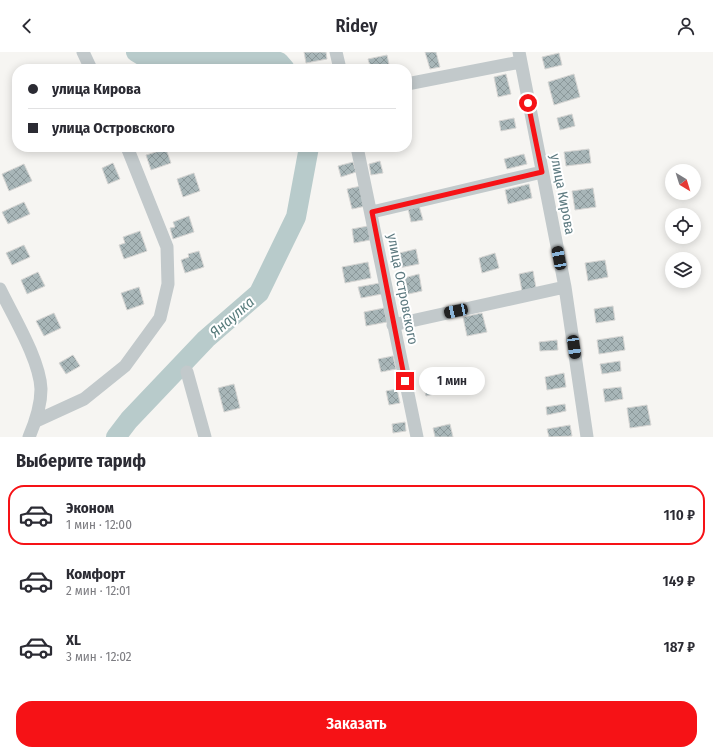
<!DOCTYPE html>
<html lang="ru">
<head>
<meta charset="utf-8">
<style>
	body { margin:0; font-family:"Fira Sans Condensed",sans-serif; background:#f7f7f7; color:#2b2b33; height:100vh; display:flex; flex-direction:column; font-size:15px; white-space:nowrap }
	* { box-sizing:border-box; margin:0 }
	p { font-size:13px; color:#7c7c81 }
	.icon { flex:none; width:22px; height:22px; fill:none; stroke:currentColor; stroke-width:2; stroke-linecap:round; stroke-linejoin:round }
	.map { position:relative; height:385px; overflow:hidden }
	.side { display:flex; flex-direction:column; background:#fff; flex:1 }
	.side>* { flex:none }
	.banner { position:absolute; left:12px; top:12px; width:400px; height:88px; border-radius:16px; box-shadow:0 2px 10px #0003; display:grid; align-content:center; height:88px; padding:0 16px; background:#fff }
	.needle { width:26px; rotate:142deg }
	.controls { position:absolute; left:665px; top:112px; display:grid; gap:8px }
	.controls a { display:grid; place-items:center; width:36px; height:36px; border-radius:50%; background:#fff; box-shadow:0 2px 10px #0003; font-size:20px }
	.end { position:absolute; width:18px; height:18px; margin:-9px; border:5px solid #f61216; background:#fff; box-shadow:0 0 0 2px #fff }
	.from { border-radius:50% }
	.bubble { position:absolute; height:28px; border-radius:14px; background:#fff; box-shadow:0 2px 10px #0003; font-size:13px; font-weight:600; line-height:28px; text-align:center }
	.car { position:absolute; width:12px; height:24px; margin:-12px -6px; border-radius:5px; box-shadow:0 0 3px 1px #0007; background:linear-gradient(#222 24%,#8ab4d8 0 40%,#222 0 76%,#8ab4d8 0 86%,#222 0) }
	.banner b { display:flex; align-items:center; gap:14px; height:38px; font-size:15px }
	.banner b+b { border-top:1px solid #e1e1e2 }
	.banner i { width:10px; height:10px; background:#2b2b33 }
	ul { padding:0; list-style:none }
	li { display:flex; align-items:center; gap:12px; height:60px; margin:0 8px 6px; padding:0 8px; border:2px solid transparent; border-radius:16px }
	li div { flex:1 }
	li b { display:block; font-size:15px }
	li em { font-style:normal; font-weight:600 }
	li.selected { border-color:#f61216 }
	li>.icon { width:36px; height:36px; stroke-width:1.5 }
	h2 { padding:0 16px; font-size:18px; line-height:48px }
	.action { display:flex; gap:8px; margin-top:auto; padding:8px 16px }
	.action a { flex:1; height:46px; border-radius:16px; background:#f61216; color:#fff; font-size:16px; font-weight:600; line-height:46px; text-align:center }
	header { display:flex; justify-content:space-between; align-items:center; height:52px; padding:0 16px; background:#fff; font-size:18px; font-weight:600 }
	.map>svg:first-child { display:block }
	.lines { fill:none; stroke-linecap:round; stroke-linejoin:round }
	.river { stroke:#b8cbcb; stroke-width:20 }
	.building { fill:url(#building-cross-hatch); stroke:#d7d6d4 }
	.minor { stroke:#c2c9cb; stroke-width:13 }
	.route { stroke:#f61216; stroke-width:5 }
	.labels { text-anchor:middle; stroke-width:4; stroke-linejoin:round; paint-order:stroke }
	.street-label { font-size:14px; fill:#5d7a80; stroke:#fff }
	.water-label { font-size:15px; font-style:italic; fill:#587c7c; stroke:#fff }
</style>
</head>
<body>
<header><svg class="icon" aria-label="back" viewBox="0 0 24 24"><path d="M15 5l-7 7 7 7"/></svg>Ridey<svg class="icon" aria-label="person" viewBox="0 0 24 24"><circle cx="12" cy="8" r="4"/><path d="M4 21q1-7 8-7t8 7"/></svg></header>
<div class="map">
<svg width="713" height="385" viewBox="0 0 713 385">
	<defs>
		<pattern id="building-cross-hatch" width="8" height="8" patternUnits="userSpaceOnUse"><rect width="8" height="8" fill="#a8b6b8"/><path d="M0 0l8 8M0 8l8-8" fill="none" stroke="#8c999b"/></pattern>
	</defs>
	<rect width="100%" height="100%" fill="#f6f5f2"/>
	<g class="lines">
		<!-- river -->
		<path class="river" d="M136 0 151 9 246 2 279 10 285 17
			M116 385 129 368 206 287 259 241 296 165 309 95"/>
	</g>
	<!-- building -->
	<path class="building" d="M304 0H326L327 7 306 11Z
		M425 0H436L440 15 430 17Z
		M559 1 562 13 545 17 542 5Z
		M387 3 390 17H371L368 7Z
		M506 22 511 42 498 45 494 25Z
		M574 22 580 45 554 53 548 30Z
		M572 62 575 74 560 78 557 66Z
		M514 66 516 76 501 79 499 69Z
		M166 97 171 111 151 118 146 103Z
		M589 97 591 111 566 114 564 100Z
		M524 102 527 112 507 117 504 107Z
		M380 109 383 121 371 123 369 112Z
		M353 110 356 120 341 125 338 114Z
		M113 111 120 127 108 132 102 116Z
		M24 112 32 129 9 139 2 122Z
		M194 121 200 139 183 145 177 127Z
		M529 132 532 146 508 152 505 138Z
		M361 134 366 154 352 157 347 137Z
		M593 136 596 155 575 158 572 139Z
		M24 150 30 162 8 172 2 160Z
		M419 154 423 168 411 170 408 156Z
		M189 164 194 180 173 187 170 176 175 175 173 170Z
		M368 174 370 188 354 191 352 177Z
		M140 179 147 199 124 207 119 193 125 191 123 185Z
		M24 193 30 205 12 213 6 201Z
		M416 197 419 212 394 217 391 203Z
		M199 199 204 215 185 221 181 208 189 205 188 202Z
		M495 201 499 216 482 221 479 206Z
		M605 208 608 225 588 229 585 211Z
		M368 210 371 226 345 231 342 215Z
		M533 219 536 236 522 239 519 222Z
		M38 220 45 234 27 242 21 228Z
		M419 222 422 239 404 243 400 227Z
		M380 231 382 242 361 246 358 235Z
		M139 235 144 252 127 258 121 241Z
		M613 254 615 268 596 271 594 257Z
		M384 256 387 270 366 274 364 260Z
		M54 261 61 276 44 284 36 269Z
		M482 261 487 280 467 284 463 265Z
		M623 284 625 298 599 302 597 288Z
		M557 288 558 298 540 299 539 290Z
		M73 303 80 314 66 322 59 311Z
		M393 304 396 317 381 320 378 307Z
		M620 309 621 319 602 322 600 312Z
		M564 321 566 335 547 338 545 325Z
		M434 325 438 341 426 344 422 328Z
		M234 332 240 356 224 360 218 336Z
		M621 335 623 347 605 350 603 337Z
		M397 337 400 351 389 353 386 339Z
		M565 352 566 359 547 363 546 355Z
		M647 353 651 373 630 376 627 356Z
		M405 370 406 379 393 381 392 372Z
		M450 372 453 385H435L433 376Z
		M570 373 572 384 549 385 547 377Z"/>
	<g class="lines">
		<!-- minor -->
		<path class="minor" d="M83 0 91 17
			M336 0 340 17
			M519 0 565 235 587 385
			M407 32 520 10
			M357 95 417 385
			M372 160 542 120
			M0 237C13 264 40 308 41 337 41 353 35 371 29 385
			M393 273 565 235
			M187 320 205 385
			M36 369 84 347 125 314 160 266 168 232 167 195 127 95"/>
	</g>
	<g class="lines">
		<!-- route -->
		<path class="route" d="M405 329 372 160 542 120 528 51"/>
	</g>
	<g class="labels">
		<!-- street labels -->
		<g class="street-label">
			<text transform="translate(563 142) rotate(79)" y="5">улица Кирова</text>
			<text transform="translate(403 237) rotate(79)" y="5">улица Островского</text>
		</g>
		<!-- water labels -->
		<g class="water-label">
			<text transform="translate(232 265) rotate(-41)" y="5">Янаулка</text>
		</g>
	</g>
</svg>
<div class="controls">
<a><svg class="needle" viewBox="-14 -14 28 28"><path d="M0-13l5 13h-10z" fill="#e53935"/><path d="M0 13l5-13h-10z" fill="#7c7c81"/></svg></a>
<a><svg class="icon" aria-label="locate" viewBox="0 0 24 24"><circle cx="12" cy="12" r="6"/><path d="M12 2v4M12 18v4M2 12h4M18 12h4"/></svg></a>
<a><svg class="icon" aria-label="layers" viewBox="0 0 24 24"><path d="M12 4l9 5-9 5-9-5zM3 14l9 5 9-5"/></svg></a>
</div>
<i class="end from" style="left:528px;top:51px"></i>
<i class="end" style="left:405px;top:329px"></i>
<div class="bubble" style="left:419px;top:315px;width:66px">1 мин</div>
<i class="car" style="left:559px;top:206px;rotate:349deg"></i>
<i class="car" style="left:456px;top:259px;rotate:258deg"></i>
<i class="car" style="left:574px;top:295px;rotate:172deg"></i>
<div class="banner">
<b><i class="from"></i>улица Кирова</b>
<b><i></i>улица Островского</b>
</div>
</div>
<section class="side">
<h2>Выберите тариф</h2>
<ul>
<li class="selected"><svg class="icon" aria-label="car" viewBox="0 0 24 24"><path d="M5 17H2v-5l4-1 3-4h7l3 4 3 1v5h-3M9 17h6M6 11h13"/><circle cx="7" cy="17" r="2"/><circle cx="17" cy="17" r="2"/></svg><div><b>Эконом</b><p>1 мин · 12:00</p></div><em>110 ₽</em></li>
<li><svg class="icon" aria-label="car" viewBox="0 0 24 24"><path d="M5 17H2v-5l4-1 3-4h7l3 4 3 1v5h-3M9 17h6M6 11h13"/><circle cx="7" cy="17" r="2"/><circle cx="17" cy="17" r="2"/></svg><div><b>Комфорт</b><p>2 мин · 12:01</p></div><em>149 ₽</em></li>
<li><svg class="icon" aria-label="car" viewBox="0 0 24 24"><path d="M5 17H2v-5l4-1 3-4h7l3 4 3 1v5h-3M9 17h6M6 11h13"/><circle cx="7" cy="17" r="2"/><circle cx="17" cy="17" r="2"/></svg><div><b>XL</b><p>3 мин · 12:02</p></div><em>187 ₽</em></li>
</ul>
<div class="action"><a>Заказать</a></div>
</section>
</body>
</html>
